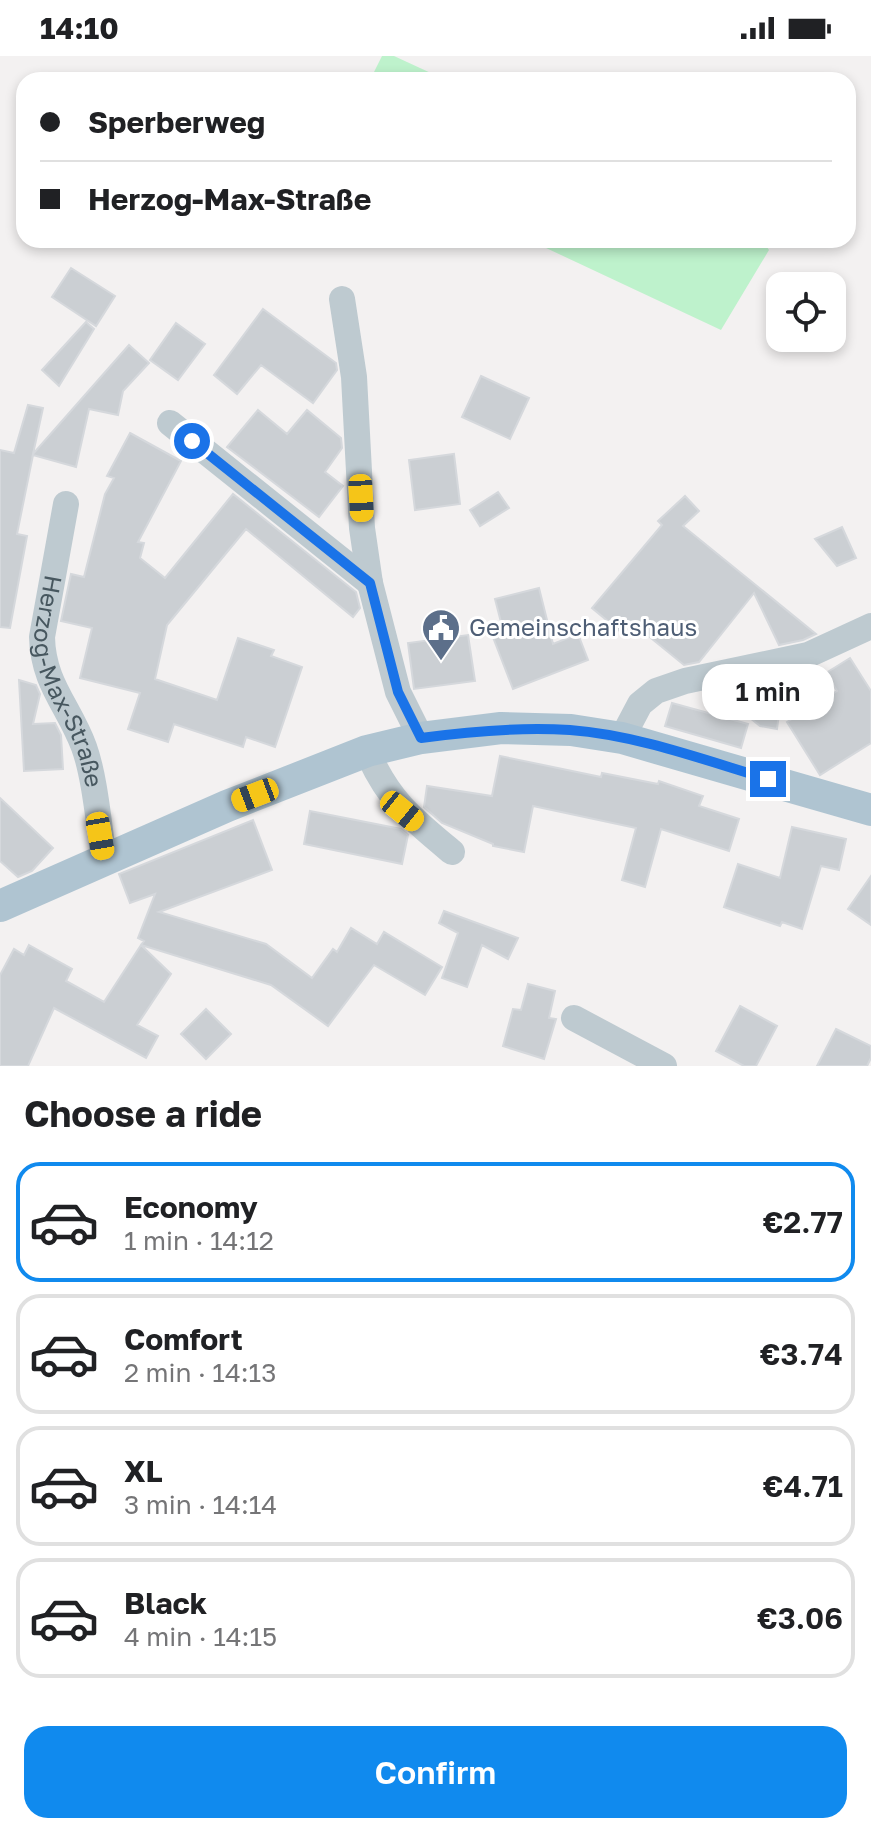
<!DOCTYPE html>
<html lang="en">
<head>
<meta charset="utf-8">
<style>
	body { margin:0; font-family:"Golos Text",sans-serif; background:#f2f2f2; color:#202124; height:100vh; display:flex; flex-direction:column; font-size:30px; white-space:nowrap }
	* { box-sizing:border-box; margin:0 }
	p { font-size:26px; color:#757577 }
	.icon { flex:none; width:44px; height:44px; fill:none; stroke:currentColor; stroke-width:2; stroke-linecap:round; stroke-linejoin:round }
	.map { position:relative; height:1010px; overflow:hidden }
	.side { display:flex; flex-direction:column; background:#fff; flex:1 }
	.side>* { flex:none }
	.guide { position:absolute; left:16px; top:16px; width:840px; height:176px; border-radius:24px; box-shadow:0 4px 12px #0003; display:grid; align-content:center; height:176px; padding:0 24px; background:#fff }
	.fabs { position:absolute; left:766px; top:216px; display:grid; gap:16px }
	.fabs a { display:grid; place-items:center; width:80px; height:80px; border-radius:16px; background:#fff; box-shadow:0 4px 12px #0003; font-size:40px }
	.end { position:absolute; width:36px; height:36px; margin:-18px; border:10px solid #1a73e8; background:#fff; box-shadow:0 0 0 4px #fff }
	.from { border-radius:50% }
	.bubble { position:absolute; height:56px; border-radius:24px; background:#fff; box-shadow:0 4px 12px #0003; font-size:26px; font-weight:600; line-height:56px; text-align:center }
	.car { position:absolute; width:24px; height:48px; margin:-24px -12px; border-radius:10px; box-shadow:0 0 6px 2px #0007; background:linear-gradient(#f5c518 24%,#345 0 40%,#f5c518 0 76%,#345 0 86%,#f5c518 0) }
	.guide b { display:flex; align-items:center; gap:28px; height:76px; font-size:30px }
	.guide b+b { border-top:2px solid #e0e0e0 }
	.guide i { width:20px; height:20px; background:#202124 }
	ul { padding:0; list-style:none }
	li { display:flex; align-items:center; gap:24px; height:120px; margin:0 16px 12px; padding:0 8px; border:4px solid #e0e0e0; border-radius:24px }
	li div { flex:1 }
	li b { display:block; font-size:30px }
	li em { font-style:normal; font-weight:600 }
	li.active { border-color:#108aee }
	li>.icon { width:72px; height:72px; stroke-width:1.5 }
	h2 { padding:0 24px; font-size:36px; line-height:96px }
	.action { display:flex; gap:16px; margin-top:auto; padding:16px 24px }
	.action a { flex:1; height:92px; border-radius:24px; background:#108aee; color:#fff; font-size:32px; font-weight:600; line-height:92px; text-align:center }
	.status { display:flex; justify-content:space-between; align-items:center; height:56px; padding:0 40px; background:#fff; direction:ltr }
	.status svg { height:22px; fill:currentColor }
	.map>svg:first-child { display:block }
	.green { fill:#bef2cc }
	.building { fill:#cbcfd3; stroke:#d5d8dc; stroke-width:2 }
	.lines { fill:none; stroke-linecap:round; stroke-linejoin:round }
	.minor { stroke:#becad0; stroke-width:26 }
	.major { stroke:#afc4d1; stroke-width:32 }
	.route { stroke:#1a73e8; stroke-width:10 }
	.labels { text-anchor:middle; stroke-width:6; stroke-linejoin:round; paint-order:stroke }
	.service-label { font-size:24px; fill:#4e5e75; stroke:#fff; text-anchor:start }
	.street-label { font-size:24px; fill:#47575f; stroke:#fff }
</style>
</head>
<body>
<div class="status"><b>14:10</b><svg viewBox="0 0 49 12"><path d="M0 12V9h3v3zM5 12V6h3v6zM10 12V3h3v9zM15 12V0h3v12zM26 1h20v11H26zM47 4h2v5h-2z"/></svg></div>
<div class="map">
<svg width="871" height="1010" viewBox="0 0 871 1010">
	<rect width="100%" height="100%" fill="#f3f1f1"/>
	<!-- green -->
	<path class="green" d="M382 0H394L446 24H370Z
		M529 184H762L769 194 721 274Z"/>
	<!-- building -->
	<path class="building" d="M71 212 115 240 96 270 52 241Z
		M263 253 336 307 337 314 313 347 261 309 237 338 214 319Z
		M86 266 94 273 59 330 42 314Z
		M176 267 205 288 178 324 150 304Z
		M129 289 149 307 123 335 118 359 89 353 76 411 33 399 17 478 27 480 10 572 0 571V394L14 397 28 349 43 352 33 398Z
		M481 320 529 342 510 383 462 361Z
		M258 354 287 378 307 354 341 382 342 392 325 416 343 430 319 461 227 391Z
		M130 377 181 405 138 486 144 487 140 502 165 522 233 438 356 536 360 552 353 561 246 473 167 569 155 623 217 644 238 582 274 594 271 600 302 611 275 691 246 681 243 691 174 668 168 686 128 673 140 637 80 622 92 572 61 565 65 546 71 518 84 521 105 438 114 422 107 420Z
		M454 398 460 448 415 454 409 404Z
		M498 436 509 452 480 470 470 454Z
		M685 440 699 455 683 470 816 578 803 584 779 589 754 537 699 606 684 609 630 565 621 576 592 552 662 469 658 465Z
		M842 471 856 502 837 510 815 483Z
		M539 532 553 588 578 578 588 604 513 633 491 576 503 574 495 543Z
		M468 579 475 625 414 633 408 587Z
		M850 602 871 635V687L820 719 787 666 837 635 826 617Z
		M19 624 36 629 40 638 33 668 55 667 61 679 63 713 24 715Z
		M754 630 782 635 777 673 760 670 749 661Z
		M672 647 748 668 741 692 665 670Z
		M500 700 601 721 602 717 658 728 659 725 703 740 699 750 739 763 729 795 661 773 645 831 622 824 636 772 533 750 524 796 493 790V788L442 767 424 751 427 730 492 740Z
		M0 742 53 792 32 815 18 821 0 805Z
		M310 755 401 773 408 779 402 808 304 788Z
		M253 764 272 814 159 856 266 888 312 922 333 893 337 896 351 872 377 888 384 876 442 911 425 939 374 909 328 970 271 929 141 889 144 885 138 882 155 838 130 847 119 818Z
		M792 771 846 783 839 814 821 810 802 873 782 866 780 870 724 851 738 808 780 822Z
		M871 820V869L848 853Z
		M444 855 518 882 508 903 482 889 467 931 442 922 458 877 439 867Z
		M29 889 72 913 66 925 104 946 141 889 171 918 137 969 158 980 146 1002 54 952 28 1010H0V919L14 893 24 899Z
		M528 928 555 935 549 962 556 963 544 1003 503 990 513 953 521 954Z
		M740 950 777 970 756 1010H744L716 995Z
		M206 953 231 978 206 1003 181 978Z
		M836 973 871 990V1002L867 1010H817Z"/>
	<g class="lines">
		<!-- minor -->
		<g class="minor">
			<path d="M342 243 354 321 362 472 370 527 398 636 421 682"/>
			<path d="M170 367 370 527"/>
			<path id="s1" d="M66 448 42 581C43 628 69 650 84 691 95 721 99 771 104 803"/>
			<path d="M622 682 640 648 656 635 685 625 808 599 871 570"/>
			<path d="M367 695C388 744 412 763 452 796"/>
			<path d="M574 962 664 1010"/>
		</g>
		<!-- major -->
		<path class="major" d="M0 850 227 750 367 695 421 682 501 672 571 674 622 682 871 754"/>
	</g>
	<g class="lines">
		<!-- route -->
		<path class="route" d="M192 385 370 527 398 636 421 682C471 675 519 671 570 674 637 679 704 704 768 723"/>
	</g>
	<!-- icons -->
	<defs>
		<symbol id="civic-pin" viewBox="-11 -11 22 30"><path d="M0 17L-7.5 6A9.5 9.5 0 1 1 7.5 6Z" fill="#5c6f8a" stroke="#fff"/><path d="M-.6-6.5H3V-4.5H.6V-3L4-1V1h2V6H-6V1h2V-1L-.6-3ZM-1.2 2.5V6h2.4V2.5Z" fill="#fff"/></symbol>
	</defs>
	<g fill-rule="evenodd">
		<use href="#civic-pin" x="419" y="550" width="44" height="60"/>
	</g>
	<g class="labels">
		<!-- service labels -->
		<g class="service-label">
			<text x="469" y="580">Gemeinschaftshaus</text>
		</g>
		<!-- street labels -->
		<g class="street-label">
			<text dy="8" stroke="none"><textPath href="#s1" startOffset="184">Herzog-Max-Straße</textPath></text>
		</g>
	</g>
</svg>
<div class="fabs">
<a><svg class="icon" aria-label="locate" viewBox="0 0 24 24"><circle cx="12" cy="12" r="6"/><path d="M12 2v4M12 18v4M2 12h4M18 12h4"/></svg></a>
</div>
<i class="end from" style="left:192px;top:385px"></i>
<i class="end" style="left:768px;top:723px"></i>
<div class="bubble" style="left:702px;top:608px;width:132px">1 min</div>
<i class="car" style="left:361px;top:442px;rotate:177deg"></i>
<i class="car" style="left:255px;top:739px;rotate:249deg"></i>
<i class="car" style="left:402px;top:755px;rotate:129deg"></i>
<i class="car" style="left:100px;top:780px;rotate:170deg"></i>
<div class="guide">
<b><i class="from"></i>Sperberweg</b>
<b><i></i>Herzog-Max-Straße</b>
</div>
</div>
<section class="side">
<h2>Choose a ride</h2>
<ul>
<li class="active"><svg class="icon" aria-label="car" viewBox="0 0 24 24"><path d="M5 17H2v-5l4-1 3-4h7l3 4 3 1v5h-3M9 17h6M6 11h13"/><circle cx="7" cy="17" r="2"/><circle cx="17" cy="17" r="2"/></svg><div><b>Economy</b><p>1 min · 14:12</p></div><em>€2.77</em></li>
<li><svg class="icon" aria-label="car" viewBox="0 0 24 24"><path d="M5 17H2v-5l4-1 3-4h7l3 4 3 1v5h-3M9 17h6M6 11h13"/><circle cx="7" cy="17" r="2"/><circle cx="17" cy="17" r="2"/></svg><div><b>Comfort</b><p>2 min · 14:13</p></div><em>€3.74</em></li>
<li><svg class="icon" aria-label="car" viewBox="0 0 24 24"><path d="M5 17H2v-5l4-1 3-4h7l3 4 3 1v5h-3M9 17h6M6 11h13"/><circle cx="7" cy="17" r="2"/><circle cx="17" cy="17" r="2"/></svg><div><b>XL</b><p>3 min · 14:14</p></div><em>€4.71</em></li>
<li><svg class="icon" aria-label="car" viewBox="0 0 24 24"><path d="M5 17H2v-5l4-1 3-4h7l3 4 3 1v5h-3M9 17h6M6 11h13"/><circle cx="7" cy="17" r="2"/><circle cx="17" cy="17" r="2"/></svg><div><b>Black</b><p>4 min · 14:15</p></div><em>€3.06</em></li>
</ul>
<div class="action"><a>Confirm</a></div>
</section>
</body>
</html>
